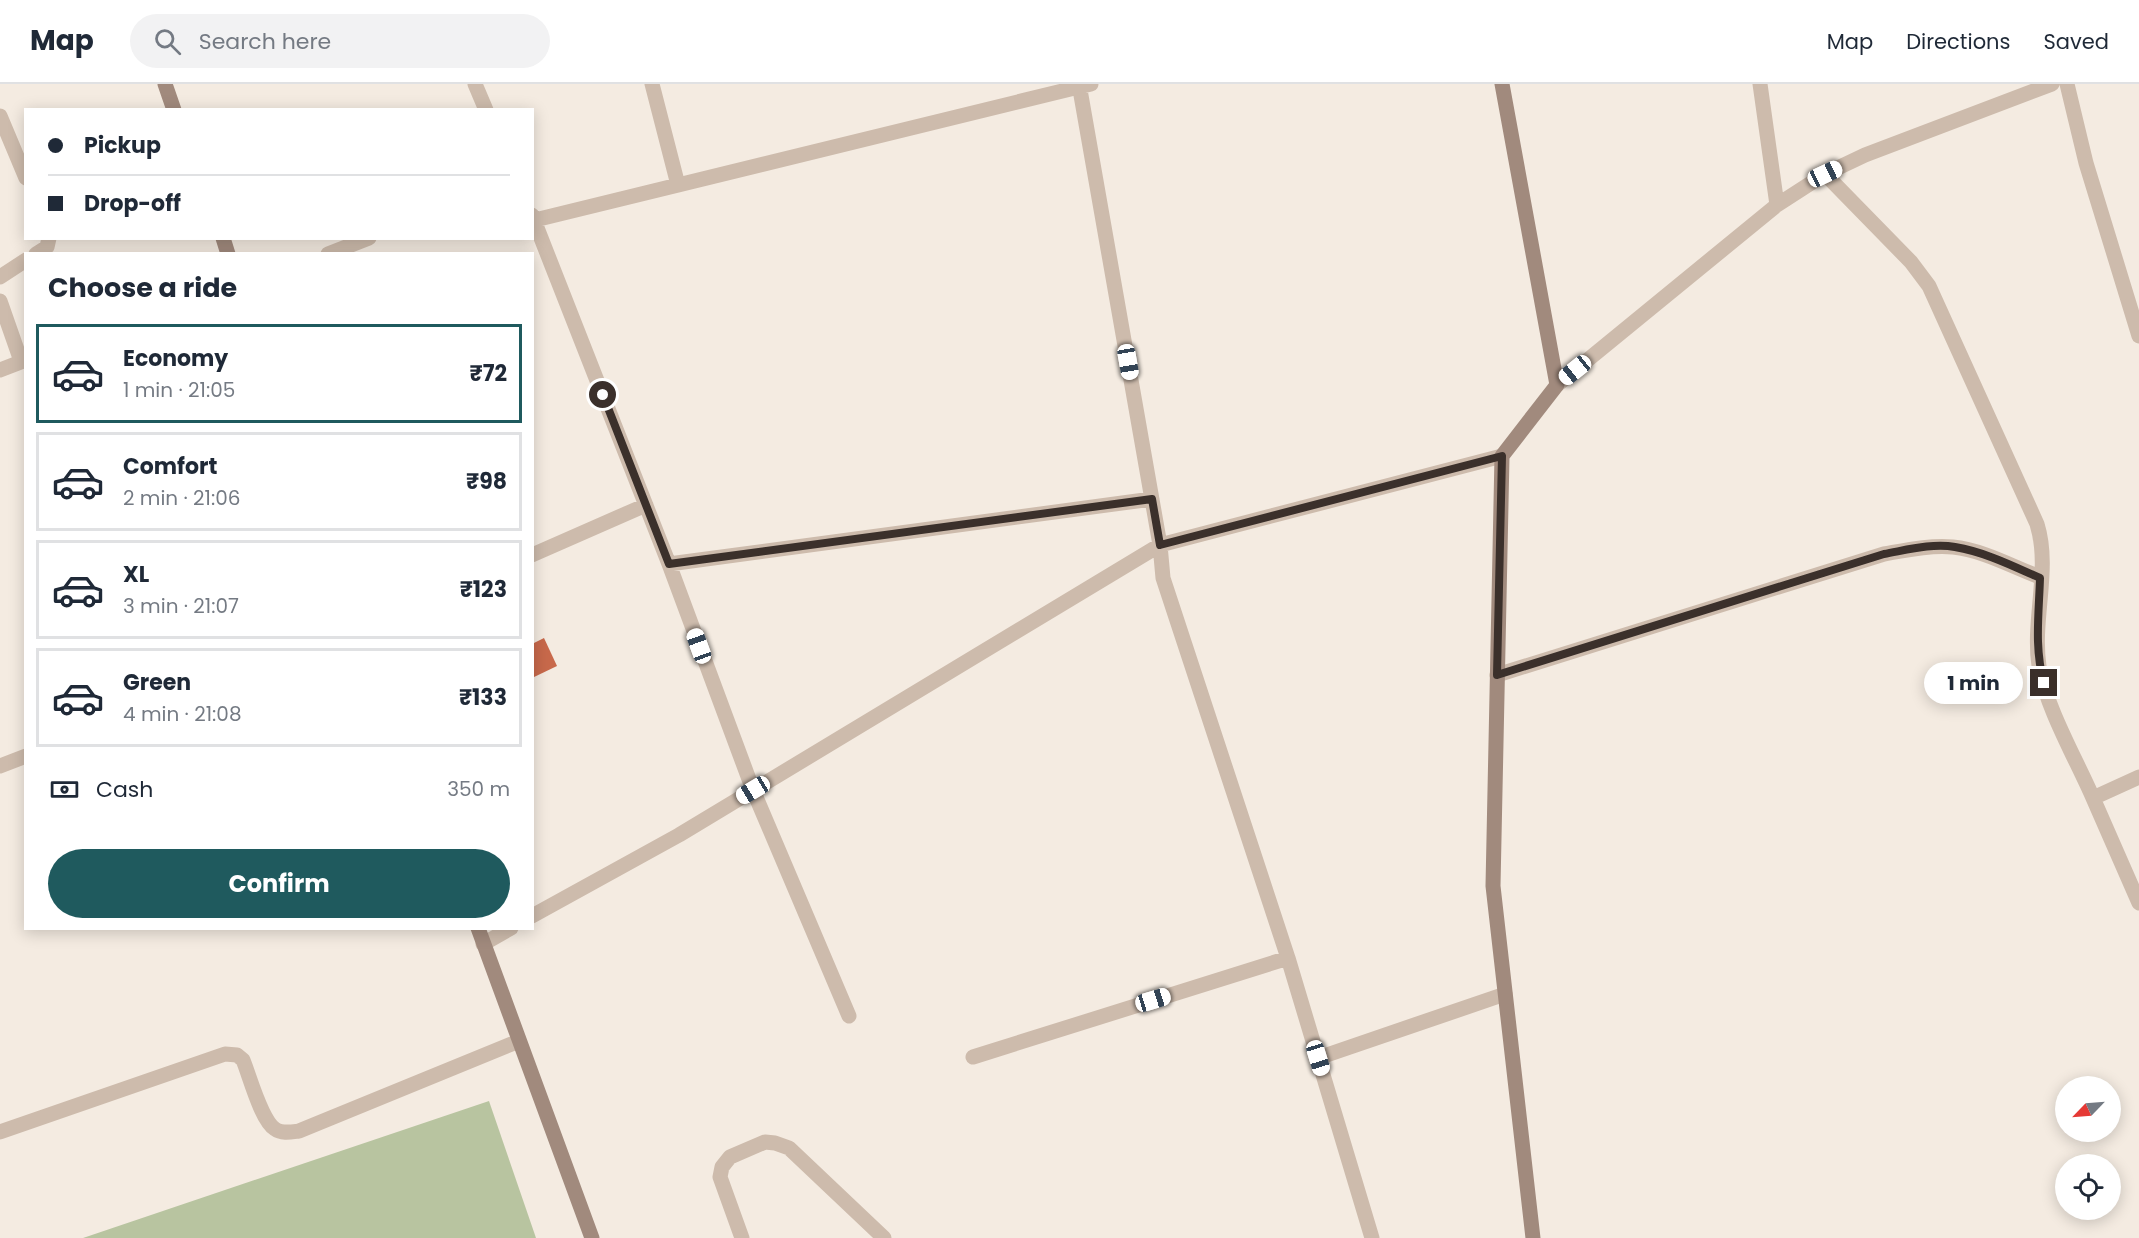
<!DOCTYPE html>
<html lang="en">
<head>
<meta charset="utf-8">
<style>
	body { margin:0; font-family:Poppins,sans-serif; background:#f2f2f3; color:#1f2937; height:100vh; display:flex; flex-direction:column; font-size:22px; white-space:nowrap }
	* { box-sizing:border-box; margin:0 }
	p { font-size:20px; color:#747a83 }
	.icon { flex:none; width:33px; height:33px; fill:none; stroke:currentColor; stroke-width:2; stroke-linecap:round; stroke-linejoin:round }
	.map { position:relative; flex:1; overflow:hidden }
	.panel { position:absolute; left:24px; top:168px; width:510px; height:678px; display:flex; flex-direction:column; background:#fff; border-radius:0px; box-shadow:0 3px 15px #0003 }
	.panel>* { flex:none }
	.hud { position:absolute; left:24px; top:24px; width:510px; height:132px; border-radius:0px; box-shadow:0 3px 15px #0003; display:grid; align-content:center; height:132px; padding:0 24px; background:#fff }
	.needle { width:39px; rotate:245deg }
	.buttons { position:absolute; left:2055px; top:992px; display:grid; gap:12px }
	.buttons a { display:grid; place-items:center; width:66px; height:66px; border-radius:50%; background:#fff; box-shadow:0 3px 15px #0003; font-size:30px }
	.end { position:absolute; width:27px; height:27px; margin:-14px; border:8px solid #3b302b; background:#fff; box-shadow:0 0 0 3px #fff }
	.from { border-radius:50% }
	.bubble { position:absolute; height:42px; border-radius:21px; background:#fff; box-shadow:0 3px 15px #0003; font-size:20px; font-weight:700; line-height:42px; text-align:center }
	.car { position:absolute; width:18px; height:36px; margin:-18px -9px; border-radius:8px; box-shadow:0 0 4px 2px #0007; background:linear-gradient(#fff 24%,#345 0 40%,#fff 0 76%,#345 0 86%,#fff 0) }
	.hud b { display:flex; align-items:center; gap:21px; height:57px; font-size:22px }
	.hud b+b { border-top:2px solid #e0e1e3 }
	.hud i { width:15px; height:15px; background:#1f2937 }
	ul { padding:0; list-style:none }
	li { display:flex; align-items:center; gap:18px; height:99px; margin:0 12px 9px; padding:0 12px; border:3px solid #e0e1e3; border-radius:0px }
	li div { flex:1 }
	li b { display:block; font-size:22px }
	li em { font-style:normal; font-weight:700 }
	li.current { border-color:#1f5a5e }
	li>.icon { width:54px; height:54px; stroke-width:1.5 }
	h2 { padding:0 24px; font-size:27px; line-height:72px }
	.pay { display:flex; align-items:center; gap:15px; height:66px; padding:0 24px; font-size:22px }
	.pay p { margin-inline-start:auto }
	.action { display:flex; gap:12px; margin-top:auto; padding:12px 24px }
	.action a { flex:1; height:69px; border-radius:36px; background:#1f5a5e; color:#fff; font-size:24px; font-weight:700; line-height:69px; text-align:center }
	header { display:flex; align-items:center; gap:36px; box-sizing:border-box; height:84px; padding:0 30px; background:#fff; border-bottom:2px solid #e0e1e3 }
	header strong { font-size:28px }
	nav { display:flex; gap:33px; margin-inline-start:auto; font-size:21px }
	.search { width:420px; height:54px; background:#f2f2f3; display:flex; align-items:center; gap:15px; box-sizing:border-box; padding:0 21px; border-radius:33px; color:#747a83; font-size:22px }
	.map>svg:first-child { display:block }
	.green { fill:#b8c4a0 }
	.building { fill:#c8694b }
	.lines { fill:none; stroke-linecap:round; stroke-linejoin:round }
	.street { stroke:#cdbbac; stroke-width:15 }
	.secondary { stroke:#a18a7d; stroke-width:15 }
	.route { stroke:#3b302b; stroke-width:8 }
</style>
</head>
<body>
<header>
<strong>Map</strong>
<div class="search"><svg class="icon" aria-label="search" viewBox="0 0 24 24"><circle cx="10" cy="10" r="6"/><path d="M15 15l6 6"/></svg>Search here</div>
<nav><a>Map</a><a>Directions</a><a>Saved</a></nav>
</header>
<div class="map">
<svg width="2139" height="1154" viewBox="0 0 2139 1154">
	<rect width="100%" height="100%" fill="#f4ebe1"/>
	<!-- green -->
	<path class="green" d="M489 1017 536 1154H83Z"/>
	<!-- building -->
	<path class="building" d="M544 554 557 582 532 594V560Z"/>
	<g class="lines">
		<!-- street -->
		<path class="street" d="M475 0 486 26
			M652 0 678 101
			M1079 0 1160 461 1163 494 1288 874 1372 1154
			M1760 0 1777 121
			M2067 0 2086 79 2139 252
			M0 32 26 94
			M1825 90 1911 178 1929 202 2037 440C2051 485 2032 535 2039 582 2046 623 2076 675 2093 714
			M532 131 669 480 753 706 849 932
			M535 136 1091 0
			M36 170 47 163 49 154
			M328 170 369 154
			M0 193 26 176
			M0 217 21 277
			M0 286 26 276
			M1557 301 1777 121 1825 90 1865 71 2052 0
			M532 471 646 421
			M669 480 1152 415
			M1497 591 1884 470C1907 466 1930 461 1953 463 1983 466 2013 483 2040 493
			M0 682 26 672
			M2139 693 2093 714 2139 819
			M532 832 679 751 1160 461 1502 372
			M483 860 511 844
			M973 973 1288 874
			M1318 974 1505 910
			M0 1048 225 970 237 971 243 976C250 993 261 1036 275 1045 282 1050 291 1048 299 1047L519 957
			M742 1154 720 1093 722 1083 730 1073 765 1058 775 1059 789 1064 884 1154"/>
		<!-- secondary -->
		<path class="secondary" d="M165 0 174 26
			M1502 0 1557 301 1502 372 1493 802 1533 1154
			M223 154 228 170
			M478 844 592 1154"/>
	</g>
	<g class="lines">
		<!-- route -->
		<path class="route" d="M603 311 669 480 1152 415 1160 461 1502 372 1497 591 1884 470C1907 466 1932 459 1955 463 1985 468 2013 482 2040 494 2039 529 2034 564 2044 599"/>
	</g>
</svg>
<div class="buttons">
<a><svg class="needle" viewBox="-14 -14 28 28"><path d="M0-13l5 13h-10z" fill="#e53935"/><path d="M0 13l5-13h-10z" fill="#747a83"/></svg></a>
<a><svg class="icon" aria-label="locate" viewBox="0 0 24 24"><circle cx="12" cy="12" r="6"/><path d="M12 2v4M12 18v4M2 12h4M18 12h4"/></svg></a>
</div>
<i class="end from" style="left:603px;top:311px"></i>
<i class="end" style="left:2044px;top:599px"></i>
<div class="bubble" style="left:1924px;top:578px;width:99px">1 min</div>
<i class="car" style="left:1825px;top:90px;rotate:65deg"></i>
<i class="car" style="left:1128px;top:278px;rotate:170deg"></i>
<i class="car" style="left:1575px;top:286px;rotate:231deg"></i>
<i class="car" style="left:699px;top:562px;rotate:340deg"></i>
<i class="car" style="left:753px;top:706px;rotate:239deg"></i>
<i class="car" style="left:1153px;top:916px;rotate:73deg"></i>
<i class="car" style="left:1318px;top:974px;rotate:163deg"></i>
<div class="hud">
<b><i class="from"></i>Pickup</b>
<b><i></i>Drop-off</b>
</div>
<section class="panel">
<h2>Choose a ride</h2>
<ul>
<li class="current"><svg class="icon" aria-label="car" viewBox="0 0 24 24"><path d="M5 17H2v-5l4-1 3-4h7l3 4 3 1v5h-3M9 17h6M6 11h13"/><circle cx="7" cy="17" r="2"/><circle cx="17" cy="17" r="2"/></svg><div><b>Economy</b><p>1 min · 21:05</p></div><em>₹72</em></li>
<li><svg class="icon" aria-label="car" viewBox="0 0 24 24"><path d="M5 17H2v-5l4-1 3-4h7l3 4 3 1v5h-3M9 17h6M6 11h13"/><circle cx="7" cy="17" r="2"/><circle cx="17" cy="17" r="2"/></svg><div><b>Comfort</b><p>2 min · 21:06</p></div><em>₹98</em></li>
<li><svg class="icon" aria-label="car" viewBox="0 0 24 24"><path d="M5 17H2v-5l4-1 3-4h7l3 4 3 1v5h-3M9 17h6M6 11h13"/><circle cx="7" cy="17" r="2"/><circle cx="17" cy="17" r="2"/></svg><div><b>XL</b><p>3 min · 21:07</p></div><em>₹123</em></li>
<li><svg class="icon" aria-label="car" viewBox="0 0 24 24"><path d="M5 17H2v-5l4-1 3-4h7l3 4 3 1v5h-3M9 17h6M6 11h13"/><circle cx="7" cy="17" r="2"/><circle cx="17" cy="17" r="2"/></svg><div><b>Green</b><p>4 min · 21:08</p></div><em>₹133</em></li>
</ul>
<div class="pay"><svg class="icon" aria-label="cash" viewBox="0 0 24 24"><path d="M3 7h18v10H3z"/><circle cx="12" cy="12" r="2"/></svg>Cash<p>350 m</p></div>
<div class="action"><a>Confirm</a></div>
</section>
</div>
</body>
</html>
